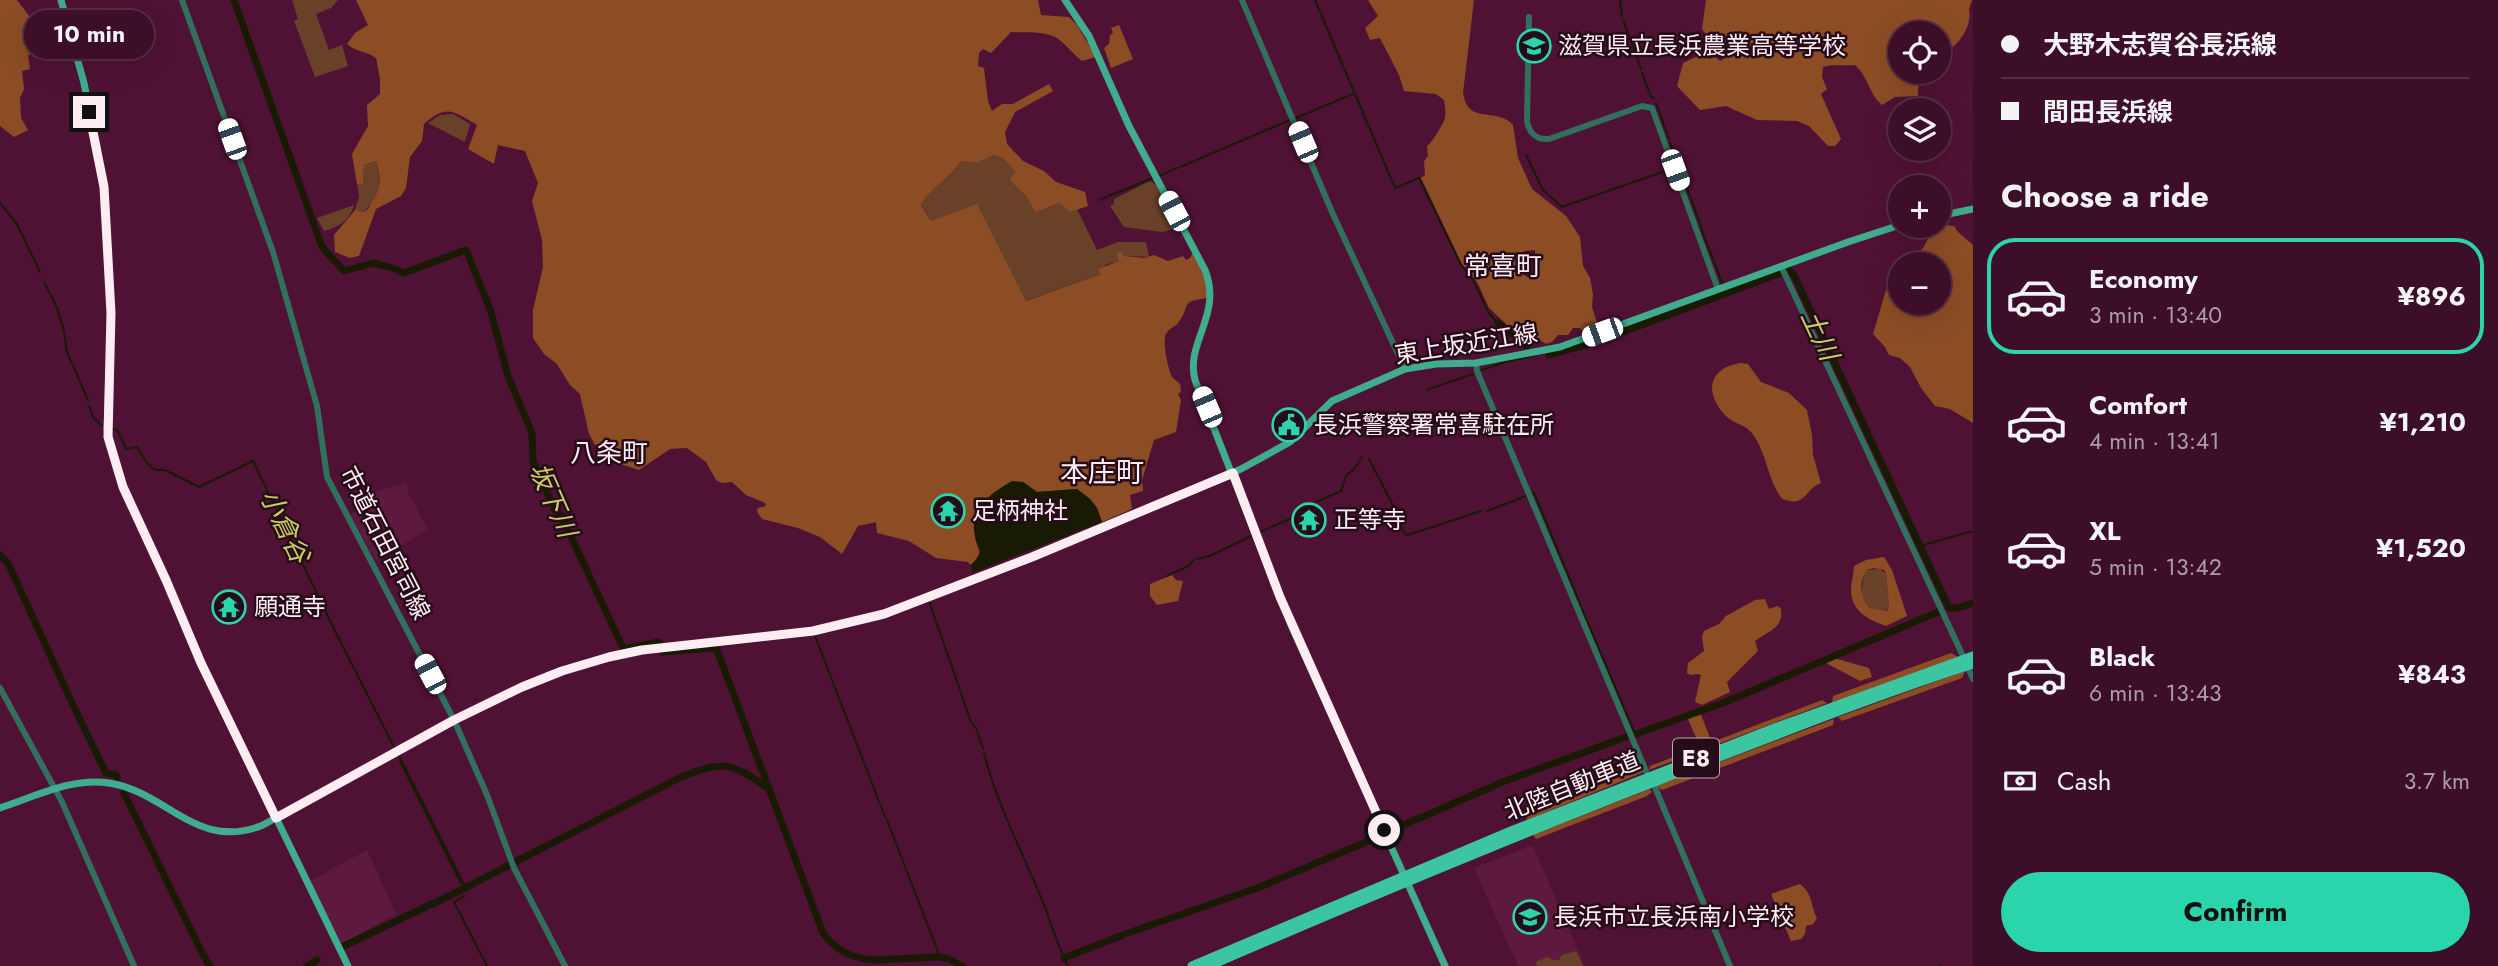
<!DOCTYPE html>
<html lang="en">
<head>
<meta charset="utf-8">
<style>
	body { margin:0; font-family:Jost,"Noto Sans JP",sans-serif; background:#471c33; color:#f1f3f6; height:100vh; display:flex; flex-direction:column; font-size:26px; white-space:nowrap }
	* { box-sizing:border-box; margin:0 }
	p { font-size:23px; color:#ac9ca7 }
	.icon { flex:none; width:38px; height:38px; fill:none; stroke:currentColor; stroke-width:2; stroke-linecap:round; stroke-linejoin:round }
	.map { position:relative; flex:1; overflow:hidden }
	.side { display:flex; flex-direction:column; background:#3c0e27; width:525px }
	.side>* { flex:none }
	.guide { display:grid; align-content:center; height:154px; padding:0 28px; background:#3c0e27 }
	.tools { position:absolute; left:1888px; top:21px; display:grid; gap:14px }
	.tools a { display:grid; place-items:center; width:63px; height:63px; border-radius:50%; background:#3c0e27; box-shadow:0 7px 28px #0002,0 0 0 2px #552e44; font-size:35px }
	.end { position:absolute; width:32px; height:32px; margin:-16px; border:9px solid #fdedf3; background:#111; box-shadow:0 0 0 4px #111 }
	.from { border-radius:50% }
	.bubble { position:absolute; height:49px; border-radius:24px; background:#3c0e27; box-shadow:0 7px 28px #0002,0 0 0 2px #552e44; font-size:23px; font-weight:700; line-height:49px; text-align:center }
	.car { position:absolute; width:21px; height:42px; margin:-21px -10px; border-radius:9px; box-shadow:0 0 5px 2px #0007; background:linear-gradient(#fff 24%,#345 0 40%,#fff 0 76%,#345 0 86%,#fff 0) }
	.guide b { display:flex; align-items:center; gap:24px; height:66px; font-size:26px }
	.guide b+b { border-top:2px solid #552e44 }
	.guide i { width:18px; height:18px; background:#f1f3f6 }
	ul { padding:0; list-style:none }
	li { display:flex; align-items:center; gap:21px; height:116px; margin:0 14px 10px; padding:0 14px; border:4px solid transparent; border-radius:28px }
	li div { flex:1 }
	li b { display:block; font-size:26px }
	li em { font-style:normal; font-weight:700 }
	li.selected { border-color:#2bd5ac }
	li>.icon { width:63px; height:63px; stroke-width:1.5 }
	h2 { padding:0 28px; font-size:32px; line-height:84px }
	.pay { display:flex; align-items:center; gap:18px; height:77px; padding:0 28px; font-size:26px }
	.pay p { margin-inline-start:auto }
	.action { display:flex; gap:14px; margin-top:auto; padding:14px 28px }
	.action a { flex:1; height:80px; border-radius:42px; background:#2bd5ac; color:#111; font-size:28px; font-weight:700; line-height:80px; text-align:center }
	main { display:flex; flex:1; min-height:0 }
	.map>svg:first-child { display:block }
	.built { fill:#5e193f }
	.green { fill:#694128 }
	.forest { fill:#8c4d25; fill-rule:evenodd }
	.water { fill:#191a03 }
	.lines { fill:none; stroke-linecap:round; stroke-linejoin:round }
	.stream { stroke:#191a03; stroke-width:2 }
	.river { stroke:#191a03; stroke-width:7 }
	.minor { stroke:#31705e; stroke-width:6 }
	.major { stroke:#40ac8e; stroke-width:7 }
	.highway { stroke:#3bc5a1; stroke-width:9 }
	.route { stroke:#fdedf3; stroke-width:9 }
	.labels { text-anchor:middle; stroke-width:5; stroke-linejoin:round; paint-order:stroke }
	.shield { fill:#260b19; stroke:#bca9b2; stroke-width:2 }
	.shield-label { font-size:23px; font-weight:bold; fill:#fdedf3 }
	.poi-label { font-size:24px; fill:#fdedf3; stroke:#260b19; text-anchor:start }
	.street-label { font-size:24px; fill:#fdedf3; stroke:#260b19 }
	.neighbourhood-label { font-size:26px; fill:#fdedf3; stroke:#260b19 }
	.water-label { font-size:26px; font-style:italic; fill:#c9ce64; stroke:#260b19 }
	.quarter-label { font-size:28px; fill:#fdedf3; stroke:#260b19 }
</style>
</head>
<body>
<main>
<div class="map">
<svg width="1973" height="966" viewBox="0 0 1973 966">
	<rect width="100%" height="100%" fill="#501234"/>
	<!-- built -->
	<path class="built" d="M406 482 409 495 428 529 376 561 350 515 359 509 353 498 370 490 372 493Z
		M1530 846H1533L1585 966H1518L1474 868Z
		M367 850 396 914 342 944 310 881Z"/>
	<!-- green -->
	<path class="green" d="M292 0H338L331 8 316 14 329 50 342 45 348 66 315 77 294 21 298 19Z
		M453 114 470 124 465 142 428 123 440 115Z
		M994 155 1003 158 1015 171 1009 180 1027 197 1035 213 1059 203 1069 211 1077 209 1097 250 1118 242H1146L1149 257 1124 256 1121 252 1119 261 1105 265 1101 274 1025 301 977 205 931 221 921 204C931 186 950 179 961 161L978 163Z
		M376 161C382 185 381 193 364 212L355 210 359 197 357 184H363L364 165Z
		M1150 181 1156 185 1173 219 1169 221 1174 229 1162 232 1124 227 1110 206 1114 204V199Z
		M354 205C349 221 339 227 324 231L317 218Z
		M1879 569 1886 573 1889 607 1886 611 1870 608 1861 595 1864 573 1867 570Z
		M1576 951 1583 966H1537L1536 962 1547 957 1554 960H1559L1562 955Z"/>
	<!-- forest -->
	<path class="forest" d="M0 0H17L30 17 46 19 55 36 51 48 28 55 30 69 22 71 24 89 20 98 21 118 28 130 14 137 0 126Z
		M356 0H1038L1041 15 1069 17 1077 25 1096 57 1082 61C1074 55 1068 47 1061 41 1049 30 1026 33 1011 32L991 53 983 49 979 53 978 66 984 68 988 101 992 111 1002 104H1013L1049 84 1053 91 1015 112 1005 132 1007 144 1023 161 1044 171 1056 182 1085 192 1088 206 1070 212 1059 203 1035 213 1027 197 1009 180 1015 171 1003 158 994 155 978 163 961 161C950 179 931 186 921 205L931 221 977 204 1026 301 1101 274 1098 269 1119 261 1117 254 1121 251 1124 256 1145 258 1154 255 1168 261 1183 256 1186 260 1190 258 1193 252 1206 280 1209 298C1178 301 1192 305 1178 323 1175 327 1169 328 1166 334 1162 342 1168 369 1172 377 1172 377 1180 384 1180 384L1181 391 1178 394 1181 400 1176 432 1154 440 1142 480 1143 491 1130 495 1132 509 1102 522 1097 508 1090 499 1077 489 1037 492 1023 482C995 489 973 501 975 535 976 552 986 549 971 565L968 562 936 558 909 541 877 533 876 522 858 526 842 554 820 537 798 528 762 519 757 512 758 508 766 506 765 503 746 495 732 482 722 483 716 480 706 462 687 448 670 449 639 470 608 460 599 452 589 434 580 394 570 385 557 364 544 354 533 338V310L543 267 542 240 532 201 538 183 525 151 498 145 494 164 468 149 477 125C453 111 447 104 424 124L422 141 410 157 406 188 401 196 376 209 359 256 350 258 335 252 334 235 355 210 364 212 367 210C380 190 383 184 376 161L364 165 363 184H357L352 154 368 126 367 105 380 94V79L376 58C367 51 355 52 347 44L355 33 368 25Z
		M1368 0H1474L1463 93C1468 126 1496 106 1513 125L1518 158 1532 189 1566 216 1580 237 1583 266 1590 278 1593 294 1592 307 1598 326 1587 333 1579 328H1573L1568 335H1558L1552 342 1546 344 1534 337 1517 334 1489 308 1477 282 1462 264 1421 178 1425 175 1424 161 1428 156 1427 146C1431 144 1444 123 1445 118 1446 113 1445 105 1444 100L1436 94 1404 91 1399 75 1380 38 1370 40 1365 28 1378 16ZM1535 250 1536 277 1530 279 1521 273 1519 265 1524 261V251Z
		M1706 0H1972L1969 9C1973 27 1956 51 1939 54V33H1900V72H1919L1918 96 1895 97 1882 105C1869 94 1868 76 1855 65 1846 66 1830 64 1823 67L1822 77 1827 89 1821 94 1841 139 1835 146H1828L1809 126 1797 121 1757 120 1726 106 1700 110 1677 86 1683 63 1700 55 1709 59 1715 57 1720 61 1725 58 1718 43 1708 37 1702 29Z
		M1119 25 1133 59 1111 68 1104 48 1109 44 1110 35 1113 33 1111 28Z
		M1946 225 1954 226 1958 232 1973 245V423L1950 409 1935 406 1921 388 1910 367 1900 358 1889 355 1885 347 1873 334 1888 283 1900 271V303H1939V264H1907L1923 248 1933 230Z
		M1741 363 1748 364 1761 382 1789 393 1807 410 1812 435 1813 455 1821 483C1804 489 1807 508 1782 499 1769 482 1767 458 1756 439 1747 423 1737 426 1727 417 1704 394 1707 368 1741 363Z
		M1884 557 1892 570 1907 616 1886 626C1869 620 1851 611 1851 590 1851 582 1854 574 1854 566L1866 560ZM1874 568 1884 570 1886 573 1889 607 1887 611 1870 608C1860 597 1858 583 1867 570Z
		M1172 575 1176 580 1183 581 1178 601 1157 605 1150 596V584Z
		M1765 599 1769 609 1778 606 1781 609C1784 628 1768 631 1755 641L1758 651 1727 682 1730 692 1702 705 1695 702 1701 675 1697 674 1690 675 1687 673 1688 663 1704 651 1702 637 1704 631 1719 624 1726 616 1755 600Z
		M1951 653 1958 657 1832 703 1833 696Z
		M1834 658 1869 668 1872 677 1860 681 1826 663Z
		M1965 671 1962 678 1842 721 1838 717Z
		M1822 700 1827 703 1649 770 1650 766Z
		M1700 712 1710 738 1698 742 1687 717Z
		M1834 719 1833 725 1662 790 1656 786Z
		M1640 769 1644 772 1527 820 1526 814Z
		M1650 789 1652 792 1647 796 1536 839 1533 835Z
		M1800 884C1813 894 1810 904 1817 918L1813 924 1806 926 1805 934 1801 939 1791 941 1771 894Z"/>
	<!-- water -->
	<path class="water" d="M1012 481 1023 482 1037 492 1077 489 1090 499 1097 508 1102 522 972 573 971 565C974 561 979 558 980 552 980 546 976 542 975 536 968 510 992 492 1012 481Z"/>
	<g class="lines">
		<!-- stream -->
		<path class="stream" d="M1315 0 1395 188 1419 178 1460 263 1475 283 1488 312 1498 323
			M1620 0 1622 16
			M1623 20 1630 39
			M1632 44 1641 69
			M1642 73 1651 97 1654 98
			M1656 103 1669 139
			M1296 118 1353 94
			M1670 143 1674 153
			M1526 155 1543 190 1562 207 1668 170
			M1675 156 1701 226
			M1180 167 1290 120
			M1159 176 1177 168
			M1099 200 1153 178
			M0 203 17 224 40 272
			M1701 228 1723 285
			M44 282 57 308 64 331 67 352 88 400
			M1482 370 1505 362 1537 355
			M1432 388 1473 374
			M1428 390 1430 389
			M89 406 93 417 101 425
			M110 428 118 431 126 449 137 447 147 463 155 470H165L199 487 253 461 336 633 395 749
			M1369 459 1397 513 1404 533 1408 535 1481 511
			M1487 511 1534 493 1581 606
			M1258 533 1294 517 1314 503 1341 491 1346 476 1355 468 1362 457
			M1920 546 1973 531
			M1197 559 1210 556 1253 535
			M1167 576C1176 570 1187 570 1194 560
			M929 601 971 722 976 728 983 749
			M1582 609 1635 734
			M815 636 885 817
			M984 753C997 805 1022 851 1042 900 1051 922 1057 945 1068 966
			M399 756 465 886
			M400 761 461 883
			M887 820 940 957
			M464 896 454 902 487 966
			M872 962 873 960
			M1939 966H1940"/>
		<!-- river -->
		<path class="river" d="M234 0 322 247 344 271 373 263 389 267
			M392 268 404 273 466 250 490 309
			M491 312 508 376 532 433 533 461 555 510 561 515 622 646 626 648 659 642 660 643
			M1498 323 1527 346
			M1549 355 1596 342 1789 270 1794 275 1949 608H1958L1973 603
			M0 555 8 563 72 703 106 773 116 775 117 778
			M663 652 713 648 717 650 823 933C836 951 852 958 873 960
			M1633 735 1723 703 1938 612
			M124 793 203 955 210 966
			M1390 831 1505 781 1629 736
			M1128 933 1260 887 1380 836
			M344 946 451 895 681 777C723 761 731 761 767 788
			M1064 958 1123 935
			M873 960 940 957 949 959 962 966
			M307 966 317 960"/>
		<!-- minor -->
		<path class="minor" d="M182 0 273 252 317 406 327 477 454 720 487 795 514 868 565 966
			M1242 0 1332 212 1405 369
			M1529 17 1527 121C1529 133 1537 140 1549 139L1642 106 1652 108 1718 289
			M1781 266 1962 654
			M1476 363 1477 371 1646 771
			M1969 670 1973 679
			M0 688 62 802 134 966
			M1654 785 1730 966"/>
		<!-- major -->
		<path class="major" d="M61 0 84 83 104 187 111 313 107 429 123 487 166 580 201 663 348 966
			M1065 0 1089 36 1129 126 1205 270C1223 315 1185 342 1195 380L1291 625 1445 966
			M1939 216 1973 209
			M0 808C34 797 72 777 109 783 168 792 197 852 263 825L454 720 549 675 609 657 643 650 812 631 884 614 1032 557 1195 490 1241 469 1290 442 1332 401 1405 369 1436 364 1476 363 1560 347 1848 242 1900 225"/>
		<!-- highway -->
		<path class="highway" d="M1192 966 1511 831 1772 729 1973 656
			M1209 966C1376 894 1544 824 1714 759 1800 726 1886 692 1973 664"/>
	</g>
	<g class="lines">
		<!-- route -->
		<path class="route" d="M89 112 104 187 111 313 108 437 123 487 166 580 201 663 276 818 454 720 522 687 562 671 609 657 642 650 813 631 884 614 1032 557 1233 473 1280 597 1384 830"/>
	</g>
	<!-- icons -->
	<defs>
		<symbol id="school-ring" viewBox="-11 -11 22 22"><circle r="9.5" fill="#260b19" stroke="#2bd5ac" stroke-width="1.5"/><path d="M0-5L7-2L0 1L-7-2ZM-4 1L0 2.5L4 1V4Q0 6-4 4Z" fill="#2bd5ac"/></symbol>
		<symbol id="civic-ring" viewBox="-11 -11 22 22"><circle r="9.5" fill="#260b19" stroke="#2bd5ac" stroke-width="1.5"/><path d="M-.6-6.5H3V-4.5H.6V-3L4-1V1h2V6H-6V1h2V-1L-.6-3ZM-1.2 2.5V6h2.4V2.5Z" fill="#2bd5ac"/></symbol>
		<symbol id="temple-ring" viewBox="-11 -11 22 22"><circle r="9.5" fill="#260b19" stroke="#2bd5ac" stroke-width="1.5"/><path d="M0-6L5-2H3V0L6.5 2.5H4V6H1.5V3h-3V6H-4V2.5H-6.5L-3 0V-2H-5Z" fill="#2bd5ac"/></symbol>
	</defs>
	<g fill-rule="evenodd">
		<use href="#school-ring" x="1515" y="27" width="38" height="38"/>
		<use href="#civic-ring" x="1270" y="406" width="38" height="38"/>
		<use href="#temple-ring" x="929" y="492" width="38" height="38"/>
		<use href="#temple-ring" x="1290" y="501" width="38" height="38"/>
		<use href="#temple-ring" x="210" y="588" width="38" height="38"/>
		<use href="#school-ring" x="1511" y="898" width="38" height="38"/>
	</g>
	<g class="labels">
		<!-- shield labels -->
		<rect class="shield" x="1673" y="738.5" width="46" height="39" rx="5"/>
		<g class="shield-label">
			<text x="1696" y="766">E8</text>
		</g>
		<!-- poi labels -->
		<g class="poi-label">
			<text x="1558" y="54">滋賀県立長浜農業高等学校</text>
			<text x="1314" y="433">長浜警察署常喜駐在所</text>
			<text x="972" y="519">足柄神社</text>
			<text x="1334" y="528">正等寺</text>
			<text x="254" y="615">願通寺</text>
			<text x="1554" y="925">長浜市立長浜南小学校</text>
		</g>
		<!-- street labels -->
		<g class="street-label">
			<text transform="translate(1466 344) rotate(-9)" y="8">東上坂近江線</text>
			<text transform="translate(385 543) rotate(63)" y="8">市道石田宮司線</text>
			<text transform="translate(1572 786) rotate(-22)" y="8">北陸自動車道</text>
		</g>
		<!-- neighbourhood labels -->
		<g class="neighbourhood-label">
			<text x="1503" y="275">常喜町</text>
			<text x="609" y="462">八条町</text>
		</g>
		<!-- water labels -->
		<g class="water-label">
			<text transform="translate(1820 335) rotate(65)" y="9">土川</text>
			<text transform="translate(553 500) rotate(66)" y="9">坂下川</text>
			<text transform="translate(285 526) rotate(64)" y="9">小倉谷</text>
		</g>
		<!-- quarter labels -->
		<g class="quarter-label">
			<text x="1102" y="482">本庄町</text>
		</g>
	</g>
</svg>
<div class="tools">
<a><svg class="icon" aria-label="locate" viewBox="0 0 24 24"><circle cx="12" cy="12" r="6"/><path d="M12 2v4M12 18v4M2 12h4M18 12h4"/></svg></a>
<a><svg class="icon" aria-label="layers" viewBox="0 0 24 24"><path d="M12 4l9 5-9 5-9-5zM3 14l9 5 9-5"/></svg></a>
<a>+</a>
<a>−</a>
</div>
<i class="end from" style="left:1384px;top:830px"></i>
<i class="end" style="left:89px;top:112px"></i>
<div class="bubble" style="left:24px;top:10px;width:130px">10 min</div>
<i class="car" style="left:232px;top:139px;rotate:340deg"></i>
<i class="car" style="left:1303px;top:142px;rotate:337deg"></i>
<i class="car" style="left:1675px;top:170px;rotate:160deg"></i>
<i class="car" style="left:1174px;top:211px;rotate:332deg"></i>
<i class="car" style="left:1602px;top:332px;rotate:250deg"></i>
<i class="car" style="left:1207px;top:407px;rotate:337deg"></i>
<i class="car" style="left:430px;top:674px;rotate:332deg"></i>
</div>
<section class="side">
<div class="guide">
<b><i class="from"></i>大野木志賀谷長浜線</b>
<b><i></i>間田長浜線</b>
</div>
<h2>Choose a ride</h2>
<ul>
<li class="selected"><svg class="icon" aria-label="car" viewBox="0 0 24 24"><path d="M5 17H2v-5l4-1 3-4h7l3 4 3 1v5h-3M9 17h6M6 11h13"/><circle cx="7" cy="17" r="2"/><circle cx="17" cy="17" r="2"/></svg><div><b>Economy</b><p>3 min · 13:40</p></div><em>¥896</em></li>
<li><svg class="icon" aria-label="car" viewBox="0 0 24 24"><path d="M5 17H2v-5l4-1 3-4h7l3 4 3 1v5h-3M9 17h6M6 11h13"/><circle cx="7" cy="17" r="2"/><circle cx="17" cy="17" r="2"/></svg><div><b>Comfort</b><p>4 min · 13:41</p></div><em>¥1,210</em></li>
<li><svg class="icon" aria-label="car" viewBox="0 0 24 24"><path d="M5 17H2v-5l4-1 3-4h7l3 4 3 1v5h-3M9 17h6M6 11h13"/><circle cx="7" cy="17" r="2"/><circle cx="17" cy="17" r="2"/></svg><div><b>XL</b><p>5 min · 13:42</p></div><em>¥1,520</em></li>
<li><svg class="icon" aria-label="car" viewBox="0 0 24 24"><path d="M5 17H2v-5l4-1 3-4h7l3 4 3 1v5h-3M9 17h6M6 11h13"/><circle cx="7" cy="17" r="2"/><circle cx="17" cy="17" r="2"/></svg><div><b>Black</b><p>6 min · 13:43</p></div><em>¥843</em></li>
</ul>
<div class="pay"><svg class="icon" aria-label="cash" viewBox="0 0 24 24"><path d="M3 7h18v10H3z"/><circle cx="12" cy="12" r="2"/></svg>Cash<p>3.7 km</p></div>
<div class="action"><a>Confirm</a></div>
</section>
</main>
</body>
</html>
